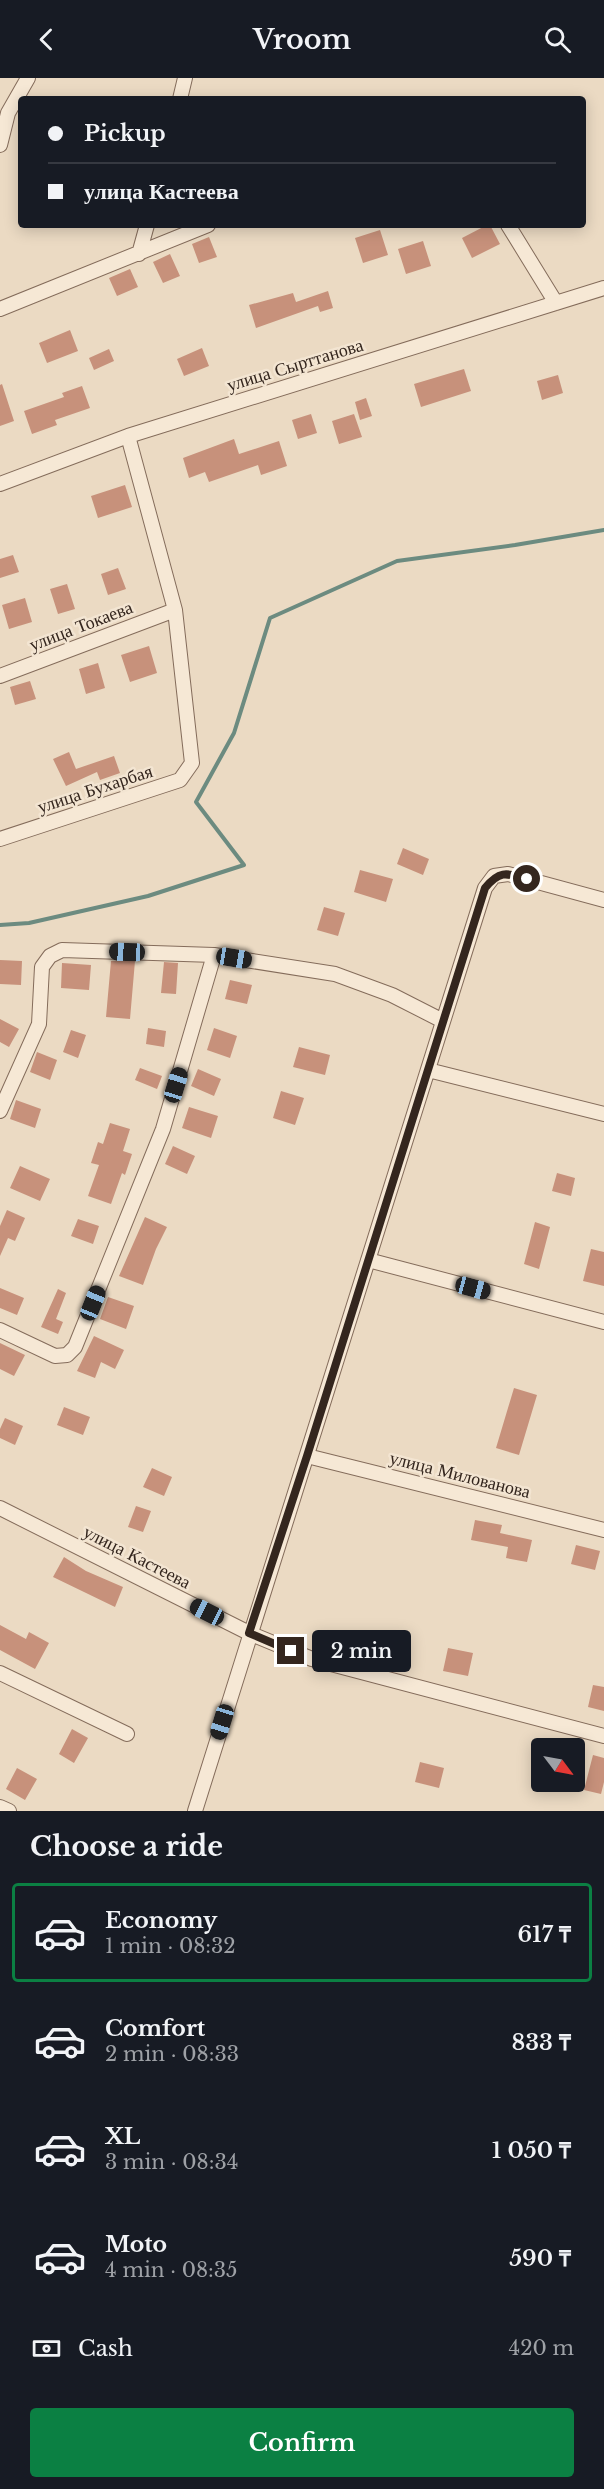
<!DOCTYPE html>
<html lang="en">
<head>
<meta charset="utf-8">
<style>
	body { margin:0; font-family:"Libre Baskerville",serif; background:#242831; color:#f1f3f6; height:100vh; display:flex; flex-direction:column; font-size:22px; white-space:nowrap }
	* { box-sizing:border-box; margin:0 }
	p { font-size:20px; color:#9ea1a6 }
	.icon { flex:none; width:33px; height:33px; fill:none; stroke:currentColor; stroke-width:2; stroke-linecap:round; stroke-linejoin:round }
	.map { position:relative; height:1733px; overflow:hidden }
	.sheet { display:flex; flex-direction:column; background:#171b24; flex:1 }
	.sheet>* { flex:none }
	.banner { position:absolute; left:18px; top:18px; width:568px; height:132px; border-radius:6px; box-shadow:0 3px 15px #0003; display:grid; align-content:center; height:132px; padding:0 30px; background:#171b24 }
	.needle { width:39px; rotate:122deg }
	.buttons { position:absolute; left:531px; top:1660px; display:grid; gap:12px }
	.buttons a { display:grid; place-items:center; width:54px; height:54px; border-radius:6px; background:#171b24; box-shadow:0 3px 15px #0003; font-size:30px }
	.end { position:absolute; width:27px; height:27px; margin:-14px; border:8px solid #34261e; background:#fff; box-shadow:0 0 0 3px #fff }
	.from { border-radius:50% }
	.bubble { position:absolute; height:42px; border-radius:6px; background:#171b24; box-shadow:0 3px 15px #0003; font-size:20px; font-weight:600; line-height:42px; text-align:center }
	.car { position:absolute; width:18px; height:36px; margin:-18px -9px; border-radius:8px; box-shadow:0 0 4px 2px #0007; background:linear-gradient(#222 24%,#8ab4d8 0 40%,#222 0 76%,#8ab4d8 0 86%,#222 0) }
	.banner b { display:flex; align-items:center; gap:21px; height:57px; font-size:22px }
	.banner b+b { border-top:2px solid #363941 }
	.banner i { width:15px; height:15px; background:#f1f3f6 }
	ul { padding:0; list-style:none }
	li { display:flex; align-items:center; gap:18px; height:99px; margin:0 12px 9px; padding:0 18px; border:3px solid transparent; border-radius:6px }
	li div { flex:1 }
	li b { display:block; font-size:22px }
	li em { font-style:normal; font-weight:600 }
	li.on { border-color:#0b8043 }
	li>.icon { width:54px; height:54px; stroke-width:1.5 }
	h2 { padding:0 30px; font-size:27px; line-height:72px }
	.pay { display:flex; align-items:center; gap:15px; height:66px; padding:0 30px; font-size:22px }
	.pay p { margin-inline-start:auto }
	.action { display:flex; gap:12px; margin-top:auto; padding:12px 30px }
	.action a { flex:1; height:69px; border-radius:6px; background:#0b8043; color:#fff; font-size:24px; font-weight:600; line-height:69px; text-align:center }
	header { display:flex; justify-content:space-between; align-items:center; height:78px; padding:0 30px; background:#171b24; font-size:27px; font-weight:600 }
	.map>svg:first-child { display:block }
	.lines { fill:none; stroke-linecap:round; stroke-linejoin:round }
	.stream { stroke:#6c8b80; stroke-width:4 }
	.building { fill:#c7917b }
	.minor-casing { stroke:#846c5b; stroke-width:16 }
	.minor { stroke:#f6e8d5; stroke-width:14 }
	.route { stroke:#34261e; stroke-width:8 }
	.labels { text-anchor:middle; stroke-width:5; stroke-linejoin:round; paint-order:stroke }
	.street-label { font-size:18px; fill:#34261e; stroke:#f3e5d2 }
</style>
</head>
<body>
<header><svg class="icon" aria-label="back" viewBox="0 0 24 24"><path d="M15 5l-7 7 7 7"/></svg>Vroom<svg class="icon" aria-label="search" viewBox="0 0 24 24"><circle cx="10" cy="10" r="6"/><path d="M15 15l6 6"/></svg></header>
<div class="map">
<svg width="604" height="1733" viewBox="0 0 604 1733">
	<rect width="100%" height="100%" fill="#ebdac3"/>
	<g class="lines">
		<!-- stream -->
		<path class="stream" d="M0 847 29 845 148 818 244 787 196 724 234 655 270 540 397 483 515 467 604 452"/>
	</g>
	<!-- building -->
	<path class="building" d="M487 147H490L500 166 472 180 462 160Z
		M380 152 388 177 363 185 355 160Z
		M209 159 217 179 199 185 192 166Z
		M423 163 431 188 406 196 398 171Z
		M170 176 180 198 163 205 153 184Z
		M130 191 138 209 117 218 109 200Z
		M328 213 333 230 320 234 318 228 256 250 249 227 293 215 296 224Z
		M70 252 78 273 47 285 39 265Z
		M202 270 209 288 184 298 177 281Z
		M109 271 114 283 94 292 89 280Z
		M464 291 471 313 421 329 414 306Z
		M558 297 563 315 542 322 537 303Z
		M2 306 14 343 0 348V307Z
		M82 308 90 330 55 342 57 347 32 356 24 333 64 319 62 315Z
		M366 320 372 338 360 342 355 324Z
		M311 336 317 355 298 361 292 342Z
		M354 336 362 359 339 366 332 343Z
		M234 361 239 376 279 363 287 388 261 397 258 387 209 404 205 394 189 400 183 380Z
		M125 407 132 429 98 440 91 418Z
		M13 477 19 494 0 500V481Z
		M118 490 126 511 108 517 101 496Z
		M67 506 75 531 58 536 50 511Z
		M25 520 32 544 9 551 2 527Z
		M149 568 157 595 130 604 121 577Z
		M98 585 105 610 86 616 79 591Z
		M30 603 36 621 15 627 10 609Z
		M69 674 76 691 114 678 120 695 100 702 97 694 66 708 53 681Z
		M403 770 429 781 423 797 397 786Z
		M360 792 393 801 386 824 354 814Z
		M324 829 345 835 338 858 317 852Z
		M0 882 22 883 21 907 0 906Z
		M111 883H135L130 941 106 939Z
		M164 884 178 885 176 916 161 915Z
		M62 885 91 887 89 912 61 910Z
		M230 902 252 907 247 926 225 921Z
		M0 941 19 951 9 969 0 964Z
		M148 950 166 953 164 969 146 966Z
		M214 950 237 958 230 980 207 972Z
		M71 952 86 957 78 980 63 974Z
		M299 969 330 977 325 997 293 989Z
		M37 974 57 982 50 1002 30 994Z
		M140 990 162 998 157 1011 135 1002Z
		M198 991 221 1001 214 1018 191 1008Z
		M281 1013 304 1020 295 1047 273 1040Z
		M16 1022 41 1031 35 1050 10 1041Z
		M189 1029 218 1038 211 1060 182 1050Z
		M110 1045 130 1051 123 1073 132 1076 125 1097 122 1095 111 1126 88 1118 99 1087 91 1085 98 1064 103 1066Z
		M173 1068 195 1078 187 1096 165 1086Z
		M20 1088 50 1101 40 1123 10 1110Z
		M557 1095 575 1100 571 1118 552 1113Z
		M7 1132 25 1140 15 1163 8 1160 0 1178V1148Z
		M145 1139 167 1149 156 1171 143 1207 119 1198Z
		M78 1141 99 1148 93 1166 71 1158Z
		M535 1144 550 1149 539 1191 524 1186Z
		M591 1171 604 1174V1208L583 1203Z
		M0 1210 24 1220 17 1237 0 1230Z
		M58 1211 66 1215 56 1241 63 1244 58 1256 41 1249Z
		M108 1219 134 1228 126 1251 100 1241Z
		M94 1258 124 1272 115 1291 101 1284 95 1300 77 1293Z
		M0 1265 25 1277 14 1298 0 1291Z
		M514 1310 537 1317 519 1377 496 1370Z
		M64 1329 90 1339 83 1357 57 1347Z
		M5 1340 23 1348 15 1367 0 1360V1351Z
		M152 1390 172 1399 164 1418 143 1409Z
		M136 1428 151 1433 143 1454 128 1449Z
		M475 1442 502 1447 500 1455 532 1462 527 1484 506 1480 508 1469 471 1462Z
		M576 1467 600 1473 595 1492 571 1486Z
		M64 1479 86 1493 123 1509 115 1529 53 1499Z
		M0 1547 26 1561 29 1554 49 1565 35 1591 0 1572Z
		M448 1570 473 1575 468 1598 443 1593Z
		M593 1607 604 1609V1633L588 1629Z
		M72 1651 88 1660 74 1685 59 1676Z
		M593 1677 604 1680V1704L601 1716 584 1712Z
		M420 1684 444 1690 439 1710 415 1704Z
		M17 1690 37 1701 25 1722 6 1711Z"/>
	<g class="lines">
		<defs>
			<path id="minor" d="M180 21 185 0
				M0 67 8 35 28 0
				M508 147 556 225
				M139 176 147 147
				M0 231 208 147
				M0 406 128 358 604 210
				M0 598 175 532
				M0 761 180 702 192 685 175 532 128 358
				M428 992 604 1036
				M0 1033 39 946 42 889 50 878 62 872 214 877 335 896 392 917 443 943
				M368 1182 604 1244
				M0 1252 55 1278 67 1277 75 1269 163 1051 214 877
				M307 1378 604 1452
				M0 1430 249 1555 312 1581 604 1658
				M0 1595 127 1656
				M0 1729 9 1733
				M195 1733 485 810 494 798 508 796 604 822"/>
		</defs>
		<!-- minor casing -->
		<use href="#minor" class="minor-casing"/>
		<!-- minor -->
		<use href="#minor" class="minor"/>
	</g>
	<g class="lines">
		<!-- route -->
		<path class="route" d="M291 1573 249 1555 307 1378 485 810C500 792 506 795 527 801"/>
	</g>
	<g class="labels">
		<!-- street labels -->
		<g class="street-label">
			<text transform="translate(295 287) rotate(-17)" y="6">улица Сырттанова</text>
			<text transform="translate(81 548) rotate(-21)" y="6">улица Токаева</text>
			<text transform="translate(95 711) rotate(-18)" y="6">улица Бухарбая</text>
			<text transform="translate(460 1397) rotate(14)" y="6">улица Милованова</text>
			<text transform="translate(137 1479) rotate(27)" y="6">улица Кастеева</text>
		</g>
	</g>
</svg>
<div class="buttons">
<a><svg class="needle" viewBox="-14 -14 28 28"><path d="M0-13l5 13h-10z" fill="#e53935"/><path d="M0 13l5-13h-10z" fill="#9ea1a6"/></svg></a>
</div>
<i class="end from" style="left:527px;top:801px"></i>
<i class="end" style="left:291px;top:1573px"></i>
<div class="bubble" style="left:312px;top:1552px;width:99px">2 min</div>
<i class="car" style="left:127px;top:874px;rotate:272deg"></i>
<i class="car" style="left:234px;top:880px;rotate:99deg"></i>
<i class="car" style="left:176px;top:1007px;rotate:17deg"></i>
<i class="car" style="left:473px;top:1210px;rotate:105deg"></i>
<i class="car" style="left:93px;top:1225px;rotate:22deg"></i>
<i class="car" style="left:207px;top:1534px;rotate:297deg"></i>
<i class="car" style="left:222px;top:1644px;rotate:197deg"></i>
<div class="banner">
<b><i class="from"></i>Pickup</b>
<b><i></i>улица Кастеева</b>
</div>
</div>
<section class="sheet">
<h2>Choose a ride</h2>
<ul>
<li class="on"><svg class="icon" aria-label="car" viewBox="0 0 24 24"><path d="M5 17H2v-5l4-1 3-4h7l3 4 3 1v5h-3M9 17h6M6 11h13"/><circle cx="7" cy="17" r="2"/><circle cx="17" cy="17" r="2"/></svg><div><b>Economy</b><p>1 min · 08:32</p></div><em>617 ₸</em></li>
<li><svg class="icon" aria-label="car" viewBox="0 0 24 24"><path d="M5 17H2v-5l4-1 3-4h7l3 4 3 1v5h-3M9 17h6M6 11h13"/><circle cx="7" cy="17" r="2"/><circle cx="17" cy="17" r="2"/></svg><div><b>Comfort</b><p>2 min · 08:33</p></div><em>833 ₸</em></li>
<li><svg class="icon" aria-label="car" viewBox="0 0 24 24"><path d="M5 17H2v-5l4-1 3-4h7l3 4 3 1v5h-3M9 17h6M6 11h13"/><circle cx="7" cy="17" r="2"/><circle cx="17" cy="17" r="2"/></svg><div><b>XL</b><p>3 min · 08:34</p></div><em>1 050 ₸</em></li>
<li><svg class="icon" aria-label="car" viewBox="0 0 24 24"><path d="M5 17H2v-5l4-1 3-4h7l3 4 3 1v5h-3M9 17h6M6 11h13"/><circle cx="7" cy="17" r="2"/><circle cx="17" cy="17" r="2"/></svg><div><b>Moto</b><p>4 min · 08:35</p></div><em>590 ₸</em></li>
</ul>
<div class="pay"><svg class="icon" aria-label="cash" viewBox="0 0 24 24"><path d="M3 7h18v10H3z"/><circle cx="12" cy="12" r="2"/></svg>Cash<p>420 m</p></div>
<div class="action"><a>Confirm</a></div>
</section>
</body>
</html>
